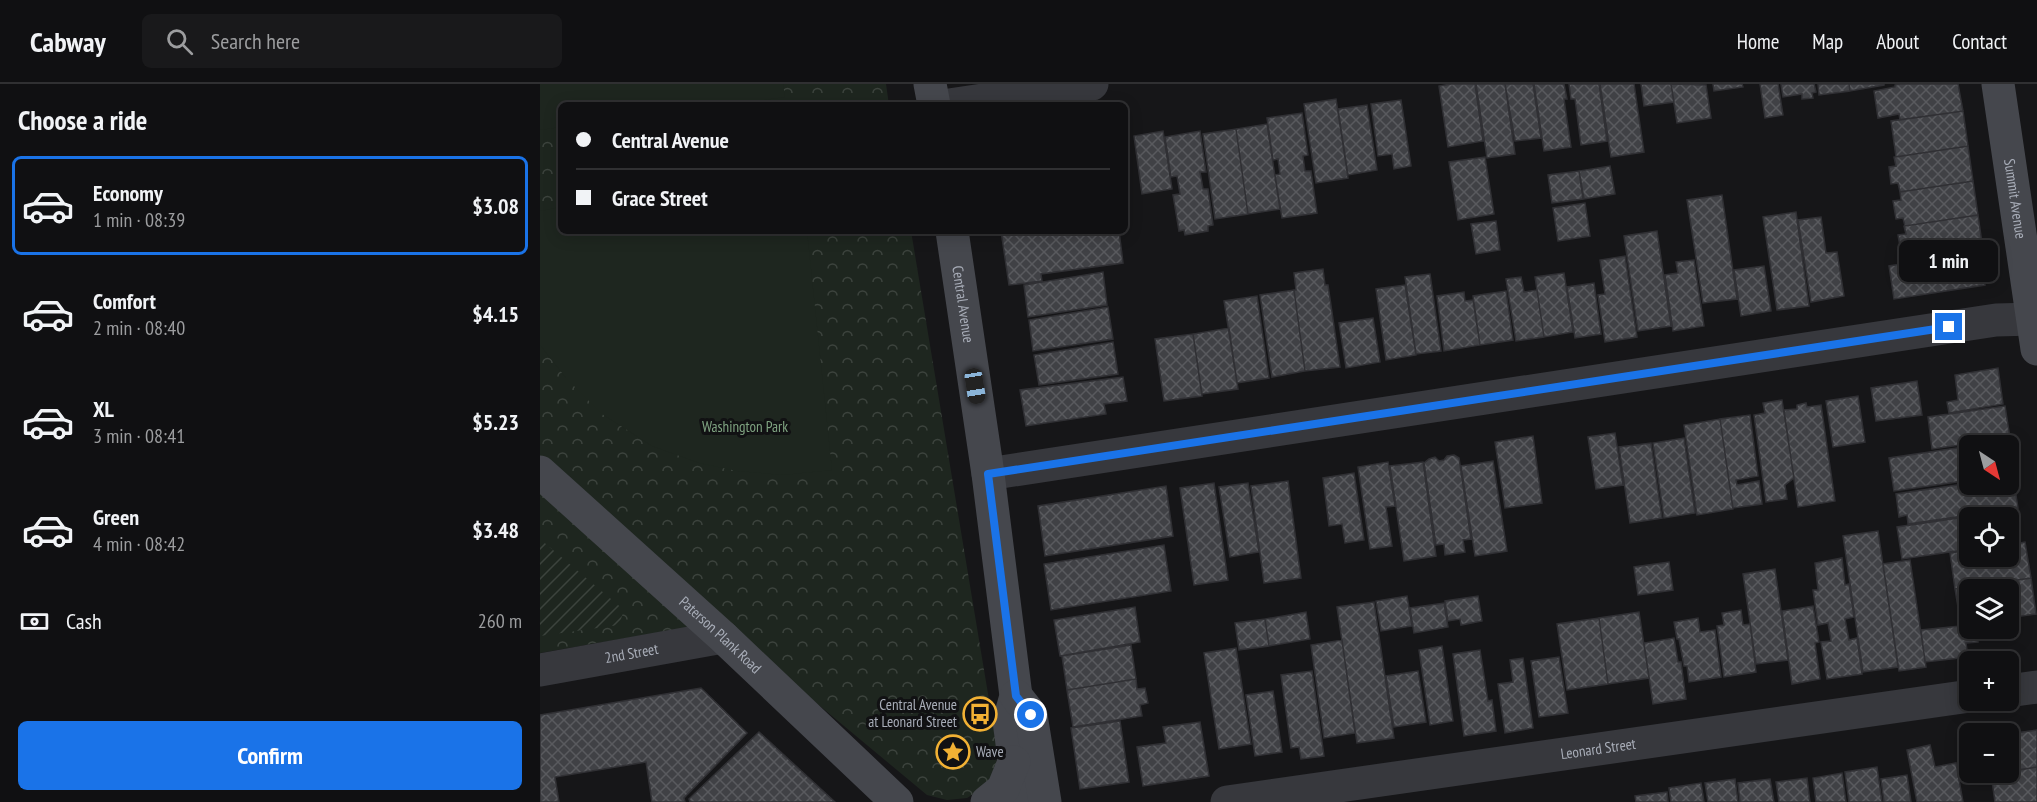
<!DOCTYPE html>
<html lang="en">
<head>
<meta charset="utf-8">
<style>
	body { margin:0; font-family:"PT Sans Narrow",sans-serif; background:#19191b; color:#f1f3f6; height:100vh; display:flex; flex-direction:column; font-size:22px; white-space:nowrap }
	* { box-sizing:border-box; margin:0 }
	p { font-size:20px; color:#9c9d9f }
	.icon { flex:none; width:33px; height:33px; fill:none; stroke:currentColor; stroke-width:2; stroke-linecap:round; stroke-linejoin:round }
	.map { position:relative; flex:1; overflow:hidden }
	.side { display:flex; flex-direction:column; background:#101012; width:540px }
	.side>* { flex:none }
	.top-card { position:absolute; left:18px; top:18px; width:570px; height:132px; border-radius:9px; box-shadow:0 3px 15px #0003,0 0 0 2px #303032; display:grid; align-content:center; height:132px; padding:0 18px; background:#101012 }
	.needle { width:39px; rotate:144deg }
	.tools { position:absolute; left:1419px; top:351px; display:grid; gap:12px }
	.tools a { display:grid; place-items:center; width:60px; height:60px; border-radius:9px; background:#101012; box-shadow:0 3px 15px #0003,0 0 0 2px #303032; font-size:30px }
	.end { position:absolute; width:27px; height:27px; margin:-14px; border:8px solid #1a73e8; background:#fff; box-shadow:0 0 0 3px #fff }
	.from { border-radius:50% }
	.bubble { position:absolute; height:42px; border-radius:9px; background:#101012; box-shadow:0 3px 15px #0003,0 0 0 2px #303032; font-size:20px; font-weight:600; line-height:42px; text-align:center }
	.car { position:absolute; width:18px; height:36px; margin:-18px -9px; border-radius:8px; box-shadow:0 0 4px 2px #0007; background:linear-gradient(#222 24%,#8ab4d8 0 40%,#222 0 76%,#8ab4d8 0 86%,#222 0) }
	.top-card b { display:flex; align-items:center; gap:21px; height:57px; font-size:22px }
	.top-card b+b { border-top:2px solid #303032 }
	.top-card i { width:15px; height:15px; background:#f1f3f6 }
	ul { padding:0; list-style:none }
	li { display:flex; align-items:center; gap:18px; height:99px; margin:0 12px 9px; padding:0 6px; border:3px solid transparent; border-radius:9px }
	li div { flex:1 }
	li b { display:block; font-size:22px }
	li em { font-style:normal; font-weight:600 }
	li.selected { border-color:#1a73e8 }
	li>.icon { width:54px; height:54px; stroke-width:1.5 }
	h2 { padding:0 18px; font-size:27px; line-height:72px }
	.pay { display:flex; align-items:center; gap:15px; height:66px; padding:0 18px; font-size:22px }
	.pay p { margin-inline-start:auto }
	.action { display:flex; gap:12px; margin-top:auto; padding:12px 18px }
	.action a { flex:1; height:69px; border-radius:9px; background:#1a73e8; color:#fff; font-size:24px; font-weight:600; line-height:69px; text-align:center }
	header { display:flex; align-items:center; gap:36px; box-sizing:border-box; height:84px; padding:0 30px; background:#101012; border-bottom:2px solid #303032 }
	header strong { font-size:28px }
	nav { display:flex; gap:33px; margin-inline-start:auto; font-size:21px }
	.search { width:420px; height:54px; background:#19191b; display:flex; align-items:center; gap:15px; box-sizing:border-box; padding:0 21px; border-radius:9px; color:#9c9d9f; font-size:22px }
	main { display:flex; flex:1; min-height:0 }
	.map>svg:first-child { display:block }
	.park { fill:url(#park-crowns) }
	.garden { fill:url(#garden-furrows) }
	.pitch { fill:#1e261f }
	.building { fill:url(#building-cross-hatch); stroke:#303034; stroke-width:1.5 }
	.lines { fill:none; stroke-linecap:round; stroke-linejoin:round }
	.street { stroke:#37383d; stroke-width:33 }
	.secondary { stroke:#45474d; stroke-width:33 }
	.route { stroke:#1a73e8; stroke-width:8 }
	.labels { text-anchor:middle; stroke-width:6; stroke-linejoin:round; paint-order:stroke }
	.street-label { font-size:15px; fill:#a8adb8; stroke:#111113 }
	.park-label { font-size:15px; fill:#7fa381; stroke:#111113 }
	.poi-label { font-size:15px; fill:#a8adb8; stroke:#111113; text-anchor:end }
</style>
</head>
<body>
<header>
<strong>Cabway</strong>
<div class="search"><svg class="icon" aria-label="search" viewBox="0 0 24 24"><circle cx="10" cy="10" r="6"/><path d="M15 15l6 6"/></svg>Search here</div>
<nav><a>Home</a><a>Map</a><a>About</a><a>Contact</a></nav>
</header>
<main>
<section class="side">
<h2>Choose a ride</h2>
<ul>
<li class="selected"><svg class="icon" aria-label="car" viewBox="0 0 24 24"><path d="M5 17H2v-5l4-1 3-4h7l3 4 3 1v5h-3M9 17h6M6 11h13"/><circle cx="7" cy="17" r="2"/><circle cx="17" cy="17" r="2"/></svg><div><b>Economy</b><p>1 min · 08:39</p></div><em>$3.08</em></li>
<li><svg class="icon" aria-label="car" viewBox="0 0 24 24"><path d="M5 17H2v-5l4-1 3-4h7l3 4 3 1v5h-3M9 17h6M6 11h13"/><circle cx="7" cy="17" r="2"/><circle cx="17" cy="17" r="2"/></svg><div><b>Comfort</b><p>2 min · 08:40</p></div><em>$4.15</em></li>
<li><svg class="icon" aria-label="car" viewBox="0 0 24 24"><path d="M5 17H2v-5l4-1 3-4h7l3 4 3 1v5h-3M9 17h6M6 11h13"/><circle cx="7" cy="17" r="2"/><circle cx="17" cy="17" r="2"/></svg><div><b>XL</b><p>3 min · 08:41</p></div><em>$5.23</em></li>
<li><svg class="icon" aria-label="car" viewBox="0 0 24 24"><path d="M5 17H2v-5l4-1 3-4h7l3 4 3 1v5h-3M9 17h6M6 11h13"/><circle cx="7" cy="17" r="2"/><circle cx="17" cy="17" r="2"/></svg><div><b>Green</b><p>4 min · 08:42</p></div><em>$3.48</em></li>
</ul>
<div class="pay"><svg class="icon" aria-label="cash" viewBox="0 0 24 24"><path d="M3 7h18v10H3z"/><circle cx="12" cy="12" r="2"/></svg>Cash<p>260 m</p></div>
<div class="action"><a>Confirm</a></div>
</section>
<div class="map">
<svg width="1497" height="718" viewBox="0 0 1497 718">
	<defs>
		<pattern id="park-crowns" width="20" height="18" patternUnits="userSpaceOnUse" patternTransform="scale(1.5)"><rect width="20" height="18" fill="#1e261f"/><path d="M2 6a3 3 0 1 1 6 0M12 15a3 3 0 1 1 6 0" fill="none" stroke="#3c433d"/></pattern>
		<pattern id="garden-furrows" width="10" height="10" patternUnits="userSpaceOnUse" patternTransform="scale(1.5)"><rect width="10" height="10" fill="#1e261f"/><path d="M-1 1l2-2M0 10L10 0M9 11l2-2" fill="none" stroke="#3c433d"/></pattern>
		<pattern id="building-cross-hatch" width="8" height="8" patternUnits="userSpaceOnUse" patternTransform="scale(1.5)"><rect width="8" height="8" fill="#404145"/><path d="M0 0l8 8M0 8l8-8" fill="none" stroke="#595a5e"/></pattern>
	</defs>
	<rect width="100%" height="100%" fill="#161618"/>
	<!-- park -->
	<path class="park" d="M0 0H346L349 21H21V147H371L458 670 454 690 443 704 427 714 407 716 387 711 179 538 0 569Z"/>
	<!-- garden -->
	<path class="garden" d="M0 455 84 526 79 541 0 552Z"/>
	<!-- pitch -->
	<path class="pitch" d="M0 0H243L245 13 187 21H21V43L0 46Z
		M21 123V147H267L292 386 243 391 197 387 159 379 112 362 62 330 26 294 0 261V127Z"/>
	<!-- building -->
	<path class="building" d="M935 0 943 57 908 63 899 2 911 0Z
		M936 0H965L975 70 947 74Z
		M965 0H993L1001 54 975 57Z
		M994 0H1024L1027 15H1024L1031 63 1004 67Z
		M1029 0H1059L1067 57 1041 61 1035 15H1031Z
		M1060 0H1094L1104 68 1071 73Z
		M1101 0H1131L1134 18 1104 22Z
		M1131 0 1166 1 1171 34 1137 39Z
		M1173 0H1202L1203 3 1174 7Z
		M1220 0H1238L1243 31 1225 34Z
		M1241 0H1274L1276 8 1272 9 1273 14 1262 15V10L1243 13Z
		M1278 0H1309L1310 7 1279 11Z
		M1309 0H1344V1L1310 7Z
		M1418 0 1423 27 1360 36 1359 30 1338 34 1334 7 1355 3V1L1360 0Z
		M796 15 808 94 776 99 764 20Z
		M861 16 871 82 854 85 852 70 838 72 831 20Z
		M827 21 837 86 808 91 798 25Z
		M1423 27 1428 62 1356 73 1351 37Z
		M762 29 768 71 763 72 765 87H771L777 129 742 134 735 91 740 90 738 75 733 76 727 34Z
		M727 40 740 125 708 130 696 45Z
		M696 45 708 130 675 135 663 50Z
		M623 47 632 105 602 110 594 52Z
		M660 47 666 88H660L663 105H668L673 141 668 142V147L645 151 644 146 639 147 633 111 640 110 637 92 631 93 625 53Z
		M1428 62 1433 97 1360 108 1358 99 1351 100 1349 83 1356 82 1354 73Z
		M945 73 954 130 918 136 909 78Z
		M1070 82 1075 110 1044 115 1039 87Z
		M1039 87 1043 115 1012 119 1008 91Z
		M1433 97 1438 131 1365 142 1363 134 1356 135 1353 117 1361 116 1360 108Z
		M1182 111 1197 215 1163 219 1147 116Z
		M1045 119 1050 152 1018 157 1013 124Z
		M1256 128 1269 222 1237 226 1223 133Z
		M1438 131 1443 166 1370 177 1368 166 1361 168 1358 151 1366 150 1364 142Z
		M1281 133 1286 169 1297 168 1304 212 1271 218 1258 136Z
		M956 137 960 166 936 170 931 140Z
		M461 147H579L583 179 501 190 502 197 469 201Z
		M1117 147 1131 242 1098 247 1084 152Z
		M1440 168 1445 201 1354 215 1349 182Z
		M1085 172 1097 253 1065 258 1058 211 1065 210 1060 176Z
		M1154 176 1164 242 1133 247 1125 191 1138 189 1136 178Z
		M1224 182 1231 227 1201 232 1194 186Z
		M783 185 785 201H788L800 283 765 287 754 206H756L754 189Z
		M563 188 567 221 488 233 484 201Z
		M1024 189 1033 248 1004 253 995 193Z
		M890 190 901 267 876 270 865 193Z
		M981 193 984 208 997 206 1004 253 976 257 966 195Z
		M1054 199 1061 250 1035 254 1027 203Z
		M865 201 876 271 846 276 836 205Z
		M754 206 765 287 732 293 720 211Z
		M966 207 973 256 940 261 933 212Z
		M924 208 925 217 933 216 940 261 904 267 897 212Z
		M717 212 729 294 697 299 684 217Z
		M568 223 573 255 493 267 489 236Z
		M833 234 840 278 806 284 799 239Z
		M689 244 698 305 662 310 653 250Z
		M653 250 662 312 624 317 615 255Z
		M573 258 578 290 499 301 494 271Z
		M1458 284 1463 320 1409 329 1407 318 1418 316 1415 291Z
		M583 293 587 317 564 320 566 330 486 342 480 306Z
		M1377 297 1382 331 1336 337 1331 304Z
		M1318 312 1325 358 1293 363 1286 317Z
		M1242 316 1254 394 1245 401 1247 415 1226 418 1214 331 1225 329 1223 319Z
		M1266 319 1267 323 1281 321 1295 417 1258 423 1244 326 1257 325V321Z
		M1465 322 1470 354 1392 365 1388 333Z
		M1210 331 1218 392 1196 396 1197 401 1219 397 1222 420 1193 424 1180 335Z
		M1180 335 1193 425 1157 431 1144 341Z
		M1075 349 1083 401 1056 405 1048 353Z
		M993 352 1002 419 965 424 955 358Z
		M1144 354 1155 429 1124 434 1113 359Z
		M1111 359 1122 434 1090 439 1079 363Z
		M1430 362V396L1354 407 1349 374Z
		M914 371 919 374 931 455 923 456 925 468 905 471 904 460 896 461 884 379 889 375 895 373 899 377 904 376 907 372Z
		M953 377 967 467 935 472 921 382Z
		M848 378 855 422 846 423 852 462 830 465 818 383Z
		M883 378 896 472 864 477 850 382Z
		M814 389 824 456 805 459 802 440 789 442 783 394Z
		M1473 392 1478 424 1368 440 1367 431 1359 433 1356 410 1430 399V400H1468V393Z
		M748 397 761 494 724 499 711 402Z
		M674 399 688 496 654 501 640 404Z
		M708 399 719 468 690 473 679 403Z
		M626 402 633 452 505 472 498 422Z
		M1453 429V434H1430V465L1362 475 1357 443Z
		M1338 447 1358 583 1323 588 1303 452Z
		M1485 458 1491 494 1415 505 1410 469 1430 466V472H1468V461Z
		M624 461 631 507 511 526 504 480Z
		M1302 474 1305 501 1309 500 1314 533 1305 535 1309 556 1317 554 1322 590 1287 595 1281 558 1291 557 1288 539 1278 541 1273 506H1278L1275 479Z
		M1370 476 1386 583 1359 587 1343 480Z
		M1129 478 1133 506 1098 511 1094 483Z
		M1235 485 1248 576 1216 580 1203 490Z
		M1491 494 1496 530 1468 534V506H1430V539L1421 541 1415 505Z
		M867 512 872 542 841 547 836 517Z
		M938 512 942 537 921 541 920 535 908 537 905 517Z
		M834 518 854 654 817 659 797 523Z
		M904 519 908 543 874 549 870 524Z
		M1273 522 1279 558 1275 559 1280 595 1252 600 1242 527Z
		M595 523 600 558 520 572 514 536Z
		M1201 526 1203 541 1210 540 1216 588 1184 593 1177 542 1184 541 1182 529Z
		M766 528 770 555 729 562 725 535Z
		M1099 528 1109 594 1068 600 1059 534Z
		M1059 534 1068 600 1027 606 1017 540Z
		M1158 534 1160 548 1175 546 1181 593 1149 598 1147 582H1144L1139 555H1137L1134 538Z
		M725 535 729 562 699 566 695 539Z
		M1430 541V544H1436L1438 558 1426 559 1428 573 1385 578 1381 546Z
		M1134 554 1138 578H1141L1146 615 1113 620 1104 559Z
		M802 556 815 649 784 654 771 561Z
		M591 561 596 595 527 606 522 572Z
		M902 562 913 637 890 641 879 566Z
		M696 564 711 660 679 665 664 569Z
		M940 566 948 617 952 616 956 647 924 652 913 570Z
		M1019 573 1028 629 999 633 991 577Z
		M983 574 993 644 965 649 958 600 973 598 970 576Z
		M772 587 784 672 761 675 759 663 751 664 741 591Z
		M878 587 886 638 854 643 846 592Z
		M596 595 597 605 605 604 608 619 600 621 602 632 533 643 527 606Z
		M161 604 207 649 144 714 145 718H112L106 678 15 693 19 718H0V631Z
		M733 607 742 668 715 672 706 611Z
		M580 637 589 698 540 705 531 644Z
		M660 638 669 692 603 702 597 663 626 659 623 643Z
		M1497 646V683L1468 688V650Z
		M219 648 295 718H150L149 715Z
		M1430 656V688H1463L1428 694 1422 657Z
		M1390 661 1395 683 1416 679 1423 718H1377L1367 666Z
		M1337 683 1342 718H1309L1305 688Z
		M1497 683V718H1455L1451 690Z
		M1302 689 1306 718H1276L1273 694Z
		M1367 691 1371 718H1344L1341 695Z
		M1267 694 1270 718H1239L1236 698Z
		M1195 695 1198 718H1168L1165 699Z
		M1230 695 1234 718H1200L1198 699Z
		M1161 699 1164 718H1131L1129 704Z
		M1127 708 1128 718H1096L1095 712Z"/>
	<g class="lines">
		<!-- street -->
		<g class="street">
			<path d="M409 21 552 0"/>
			<path d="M448 390 1456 236 1497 235"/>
			<path id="s1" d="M0 586 183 553"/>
			<path d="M1468 607 1497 603"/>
			<path id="s2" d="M687 718 1430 612"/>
		</g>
		<!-- secondary -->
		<g class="secondary">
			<path d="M390 0 394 21"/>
			<path id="s3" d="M1458 0 1497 265"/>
			<path id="s4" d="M412 147 448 390 476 612 469 637 480 718"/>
			<path id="s5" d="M0 388 183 553 357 718"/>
			<path d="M476 612 491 631 505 718"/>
			<path d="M447 718 463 705 474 678"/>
		</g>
	</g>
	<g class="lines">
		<!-- route -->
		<path class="route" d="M491 631 476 612 448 390 1409 243"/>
	</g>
	<!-- icons -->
	<defs>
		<symbol id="bus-ring" viewBox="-11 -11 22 22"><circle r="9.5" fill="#111113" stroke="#f2b134" stroke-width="1.5"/><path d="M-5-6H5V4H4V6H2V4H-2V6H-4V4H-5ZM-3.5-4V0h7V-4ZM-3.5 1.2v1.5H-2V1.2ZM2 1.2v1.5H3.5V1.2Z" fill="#f2b134"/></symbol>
		<symbol id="sight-ring" viewBox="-11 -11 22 22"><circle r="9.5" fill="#111113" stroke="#f2b134" stroke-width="1.5"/><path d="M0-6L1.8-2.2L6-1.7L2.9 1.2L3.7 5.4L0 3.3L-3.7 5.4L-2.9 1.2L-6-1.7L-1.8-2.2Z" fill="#f2b134"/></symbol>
	</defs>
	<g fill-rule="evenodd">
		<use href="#bus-ring" x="421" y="611" width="38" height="38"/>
		<use href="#sight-ring" x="394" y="649" width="38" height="38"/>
	</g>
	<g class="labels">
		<!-- street labels -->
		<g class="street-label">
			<text dy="5" stroke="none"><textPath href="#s3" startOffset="116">Summit Avenue</textPath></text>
			<text dy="5" stroke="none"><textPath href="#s4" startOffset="74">Central Avenue</textPath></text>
			<text dy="5" stroke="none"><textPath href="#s5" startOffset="243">Paterson Plank Road</textPath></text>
			<text dy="5" stroke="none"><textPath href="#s1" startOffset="93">2nd Street</textPath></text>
			<text dy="5" stroke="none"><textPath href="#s2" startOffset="375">Leonard Street</textPath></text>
		</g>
		<!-- park labels -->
		<g class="park-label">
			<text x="205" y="348">Washington Park</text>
		</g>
		<!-- poi labels -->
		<g class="poi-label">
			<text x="417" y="626">Central Avenue<tspan x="417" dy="17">at Leonard Street</tspan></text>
			<text x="436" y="673" text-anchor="start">Wave</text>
		</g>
	</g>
</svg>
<div class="tools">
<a><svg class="needle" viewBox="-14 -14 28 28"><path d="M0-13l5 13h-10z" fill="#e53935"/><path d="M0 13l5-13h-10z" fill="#9c9d9f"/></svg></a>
<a><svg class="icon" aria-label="locate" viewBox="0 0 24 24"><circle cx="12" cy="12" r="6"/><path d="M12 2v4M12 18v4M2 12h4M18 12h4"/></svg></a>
<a><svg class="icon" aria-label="layers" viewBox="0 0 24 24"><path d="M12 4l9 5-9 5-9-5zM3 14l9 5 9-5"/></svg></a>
<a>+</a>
<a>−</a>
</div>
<i class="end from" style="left:491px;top:631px"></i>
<i class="end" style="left:1409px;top:243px"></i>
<div class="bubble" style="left:1359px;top:156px;width:99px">1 min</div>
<i class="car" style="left:435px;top:302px;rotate:171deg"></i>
<div class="top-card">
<b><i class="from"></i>Central Avenue</b>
<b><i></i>Grace Street</b>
</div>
</div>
</main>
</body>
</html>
